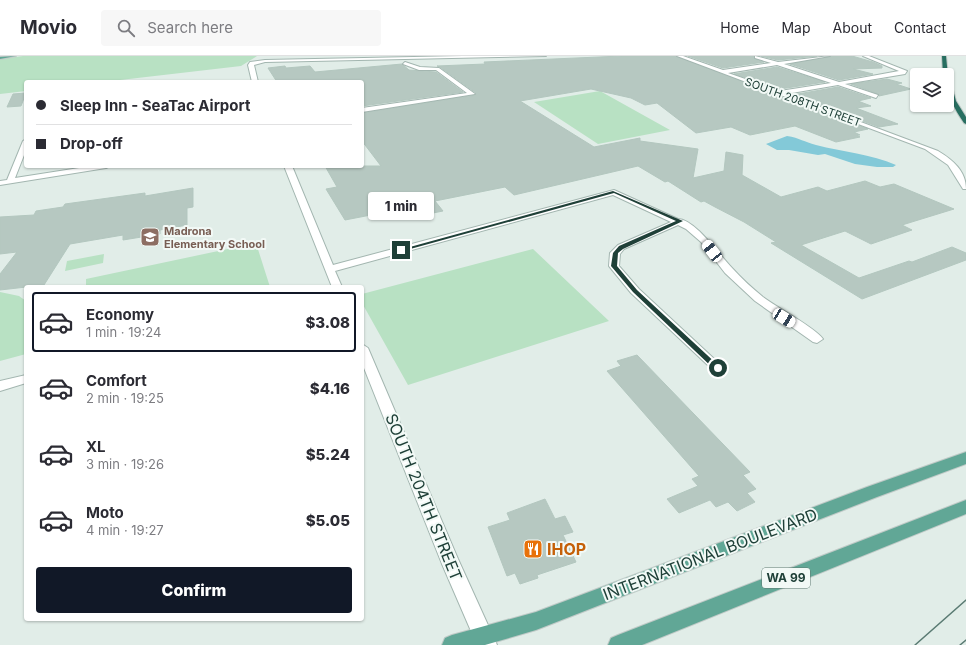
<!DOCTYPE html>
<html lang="en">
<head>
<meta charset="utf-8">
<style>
	body { margin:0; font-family:Inter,sans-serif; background:#f7f7f7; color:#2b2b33; height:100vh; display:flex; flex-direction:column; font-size:15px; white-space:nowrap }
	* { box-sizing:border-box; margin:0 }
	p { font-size:13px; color:#7c7c81 }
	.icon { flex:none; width:22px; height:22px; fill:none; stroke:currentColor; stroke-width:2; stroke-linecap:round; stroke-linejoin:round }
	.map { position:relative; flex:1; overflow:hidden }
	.drawer { position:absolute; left:24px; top:229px; width:340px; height:336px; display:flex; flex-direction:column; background:#fff; border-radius:4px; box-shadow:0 1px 3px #0004 }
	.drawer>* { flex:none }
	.top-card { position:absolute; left:24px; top:24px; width:340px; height:88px; border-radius:4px; box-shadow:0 1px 3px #0004; display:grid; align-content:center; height:88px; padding:0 12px; background:#fff }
	.controls { position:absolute; left:910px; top:12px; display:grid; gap:8px }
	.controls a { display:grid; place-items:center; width:44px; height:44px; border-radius:4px; background:#fff; box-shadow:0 1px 3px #0004; font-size:20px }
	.end { position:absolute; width:18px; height:18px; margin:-9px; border:5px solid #1f4038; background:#fff; box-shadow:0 0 0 2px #fff }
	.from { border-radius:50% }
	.bubble { position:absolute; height:28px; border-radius:4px; background:#fff; box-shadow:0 1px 3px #0004; font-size:13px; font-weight:800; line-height:28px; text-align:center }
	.car { position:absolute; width:12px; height:24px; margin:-12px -6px; border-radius:5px; box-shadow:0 0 3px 1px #0007; background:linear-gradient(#fff 24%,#345 0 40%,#fff 0 76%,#345 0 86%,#fff 0) }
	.top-card b { display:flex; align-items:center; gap:14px; height:38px; font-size:15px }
	.top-card b+b { border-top:1px solid #e1e1e2 }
	.top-card i { width:10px; height:10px; background:#2b2b33 }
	ul { padding:7px 0 0; list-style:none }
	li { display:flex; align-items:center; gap:12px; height:60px; margin:0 8px 6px; padding:0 4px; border:2px solid transparent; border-radius:4px }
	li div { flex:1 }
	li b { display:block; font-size:15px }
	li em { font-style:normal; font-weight:800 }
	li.current { border-color:#111827 }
	li>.icon { width:36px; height:36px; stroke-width:1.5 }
	.primary-button { display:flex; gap:8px; margin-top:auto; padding:8px 12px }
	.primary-button a { flex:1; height:46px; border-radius:4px; background:#111827; color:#fff; font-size:16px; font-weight:800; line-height:46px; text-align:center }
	header { display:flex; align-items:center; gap:24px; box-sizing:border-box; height:56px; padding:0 20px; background:#fff; border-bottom:1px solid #e1e1e2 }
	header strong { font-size:19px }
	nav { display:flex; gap:22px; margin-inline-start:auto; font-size:14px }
	.search { width:280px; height:36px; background:#f7f7f7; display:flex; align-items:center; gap:10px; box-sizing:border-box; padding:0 14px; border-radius:4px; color:#7c7c81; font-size:15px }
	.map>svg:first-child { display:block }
	.green { fill:#b8e1c3 }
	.water { fill:#83c9d8 }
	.building { fill:#b6c8c1; stroke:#b3c7bf }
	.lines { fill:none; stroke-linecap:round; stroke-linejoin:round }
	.minor-casing { stroke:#a3b6b0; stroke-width:2 }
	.major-casing { stroke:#c0cac7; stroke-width:2 }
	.highway-casing { stroke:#c0cac7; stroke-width:2 }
	.minor { fill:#fff; fill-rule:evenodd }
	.major { fill:#61a796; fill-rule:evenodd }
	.highway { fill:#286f61; fill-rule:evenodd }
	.tram { stroke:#5a7b73; stroke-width:1.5 }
	.route { fill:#1f4038 }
	.labels { text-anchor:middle; stroke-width:4; stroke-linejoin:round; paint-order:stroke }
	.far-street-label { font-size:11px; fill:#1f4038; stroke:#f2f9f6 }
	.far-education-label { font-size:11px; font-weight:bold; fill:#785e54; stroke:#f2f9f6; text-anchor:start }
	.shield { fill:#f2f9f6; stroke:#5e7871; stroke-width:1 }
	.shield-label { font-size:12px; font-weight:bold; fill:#1f4038 }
	.near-street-label { font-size:16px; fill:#1f4038; stroke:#f2f9f6 }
	.near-food-label { font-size:16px; font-weight:bold; fill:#c56008; stroke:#f2f9f6; text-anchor:start }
</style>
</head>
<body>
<header>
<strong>Movio</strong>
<div class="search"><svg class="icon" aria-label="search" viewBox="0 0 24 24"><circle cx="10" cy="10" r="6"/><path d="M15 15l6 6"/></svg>Search here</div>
<nav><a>Home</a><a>Map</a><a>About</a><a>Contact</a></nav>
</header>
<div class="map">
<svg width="966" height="589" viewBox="0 0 966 589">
	<rect width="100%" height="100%" fill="#e1ede8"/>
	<!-- green -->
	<path class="green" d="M23 0H257L241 10 103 26H26V35L0 38V3Z
		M600 35 670 74 598 88 534 46Z
		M256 187 270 231H86V223Z
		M533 193 609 265 408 329 362 247V238Z
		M104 198 103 207 65 215 67 205Z
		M0 236 19 240 26 245V298L0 305Z"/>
	<!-- water -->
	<path class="water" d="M787 80C800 82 804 86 816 89 843 96 871 98 896 109L893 111H877L855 108 825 98 818 99 789 94H777L766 88Z"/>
	<!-- building -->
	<path class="building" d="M622 0H676L868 73 854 76 860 79H857L860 81 836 86 795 70 750 79 731 71 696 77 657 47 645 49 631 42 591 33 520 45 594 91 640 82V85L698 93 693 122 724 115 726 96 743 99 742 119 781 141 818 131 827 135 865 125 880 131 894 128 954 153 902 169 912 174 871 188 845 175 801 189 859 222 909 205 912 206 952 191 966 197V204L862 243 771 187 776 186 744 166 715 151 704 145 701 146 668 125 665 126 638 110 514 139 505 131 435 145 443 155 418 160 407 147 373 154 376 158 345 164 326 133 337 131 325 110H381L362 85V57L476 39V37L440 11 437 10 485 8 484 6Z
		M688 0H754L755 3 764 6 723 12Z
		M761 0H817L778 4Z
		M831 0H852L873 6 882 10V12L853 13 873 18 839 24 790 8Z
		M402 8 409 14 436 16 463 36 362 50V26H277L268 12 285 10 286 12 310 10 315 16Z
		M777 11 825 26 780 33 734 18Z
		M887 23 902 27 896 28 911 33 879 40 878 38 851 28Z
		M838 31 871 42 858 45 871 50 856 52 898 68 879 71 792 39Z
		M26 37 21 50 7 51 13 38Z
		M193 132V151L187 152V169L160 174V178L123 184V179L70 188 44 229 0 234V218L17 196 0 198V161L34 159 36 155 63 151 65 148 145 137V140Z
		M637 299 750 416 743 419 756 433 747 437 755 446 737 455 728 446 716 451 710 444 679 457 667 443 698 430 692 423 699 420 607 315 621 310 617 305Z
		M545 443 555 463 565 460 573 476 563 479 576 506 537 519 538 522 520 528 515 517 507 520 488 471 510 464 507 457Z"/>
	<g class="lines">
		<defs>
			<path id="minor" d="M463 0H546L265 6 254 9 258 26H252L248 9 250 6 265 4Z
				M677 0H683L723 14 771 7 755 2V0L778 6 830 0 784 8 839 26 899 15 863 0H869L907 15 905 18 845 28 878 39 876 42 838 29 786 38 938 95C953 104 966 115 966 133H963L948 109 925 93ZM777 9 831 27 780 35 728 17Z
				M405 6 420 11 439 12 475 38 362 56V52L467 37 436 14H419L403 8Z
				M26 83V94L15 122 92 110H110L106 112 0 129V125L7 124 23 85Z
				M284 110H292L333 209 614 134 678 163C695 163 721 201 733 213 742 223 752 232 763 241 776 251 816 272 823 283L817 287 813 286 755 245 725 217 701 186 686 173 678 169 624 193 620 198 619 210 639 233 724 312 722 315H714L631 237 609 210 610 197 618 189 671 166 613 139 335 215 342 231H332Z
				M362 288 368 292 458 503 497 589H477L442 508 362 307Z
				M26 319V327L0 335V325Z"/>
			<path id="major" d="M16 0 0 3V1Z
				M966 396V408L877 441 536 574 485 589H442L445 582 452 579 536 556 867 431Z
				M966 444V458L642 589H608L611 582 618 579Z"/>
			<path id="highway" d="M942 0H946L948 20 943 19Z
				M947 21 950 23 956 45 966 61V68L964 67C954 52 947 40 947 21Z"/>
		</defs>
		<!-- minor casing -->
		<use href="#minor" class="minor-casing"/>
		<!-- major casing -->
		<use href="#major" class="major-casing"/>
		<!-- highway casing -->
		<use href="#highway" class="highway-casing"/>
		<!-- minor -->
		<use href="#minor" class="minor"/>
		<!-- major -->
		<use href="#major" class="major"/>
		<!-- highway -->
		<use href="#highway" class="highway"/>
		<!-- tram -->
		<path class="tram" d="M915 589 966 544
			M960 589 966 584"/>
	</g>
	<!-- route -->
	<path class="route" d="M613 135 683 165 623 193 618 197 617 210 637 234 720 311V314H715L633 236 611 210 613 197 619 190 676 165 614 137 403 195 399 194Z"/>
	<!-- icons -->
	<defs>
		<symbol id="school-square" viewBox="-11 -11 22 22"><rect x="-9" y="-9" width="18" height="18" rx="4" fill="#8d6e63" stroke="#f2f9f6"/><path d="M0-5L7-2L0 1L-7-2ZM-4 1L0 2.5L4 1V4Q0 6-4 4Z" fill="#fff"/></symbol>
		<symbol id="restaurant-square" viewBox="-11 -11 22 22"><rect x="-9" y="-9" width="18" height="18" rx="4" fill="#e8710a" stroke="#f2f9f6"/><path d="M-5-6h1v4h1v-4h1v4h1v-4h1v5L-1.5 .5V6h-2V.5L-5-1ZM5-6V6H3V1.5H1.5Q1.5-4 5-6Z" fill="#fff"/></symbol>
	</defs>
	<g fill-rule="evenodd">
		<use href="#school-square" x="139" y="170" width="22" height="22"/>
		<use href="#restaurant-square" x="522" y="482" width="22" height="22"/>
	</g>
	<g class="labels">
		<!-- far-street labels -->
		<g class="far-street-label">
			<text transform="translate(803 46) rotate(20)" y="4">SOUTH 208TH STREET</text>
		</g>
		<!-- far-education labels -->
		<g class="far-education-label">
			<text x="164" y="179">Madrona<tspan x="164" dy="13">Elementary School</tspan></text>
		</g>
		<!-- shield labels -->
		<rect class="shield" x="762" y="512" width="48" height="20" rx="3"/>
		<g class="shield-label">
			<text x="786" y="526">WA 99</text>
		</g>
		<!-- near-street labels -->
		<g class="near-street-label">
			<text transform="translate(424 441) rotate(68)" y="6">SOUTH 204TH STREET</text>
			<text transform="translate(710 498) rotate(-21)" y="6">INTERNATIONAL BOULEVARD</text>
		</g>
		<!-- near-food labels -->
		<g class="near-food-label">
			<text x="547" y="499">IHOP</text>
		</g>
	</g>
</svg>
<div class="controls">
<a><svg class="icon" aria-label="layers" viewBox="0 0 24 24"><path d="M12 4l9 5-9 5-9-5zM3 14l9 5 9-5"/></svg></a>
</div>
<i class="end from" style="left:718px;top:312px"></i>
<i class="end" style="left:401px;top:194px"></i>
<div class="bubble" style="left:368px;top:136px;width:66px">1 min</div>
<i class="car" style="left:712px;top:195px;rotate:322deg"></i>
<i class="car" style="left:784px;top:262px;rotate:122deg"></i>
<div class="top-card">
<b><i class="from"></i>Sleep Inn - SeaTac Airport</b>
<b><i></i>Drop-off</b>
</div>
<section class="drawer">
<ul>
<li class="current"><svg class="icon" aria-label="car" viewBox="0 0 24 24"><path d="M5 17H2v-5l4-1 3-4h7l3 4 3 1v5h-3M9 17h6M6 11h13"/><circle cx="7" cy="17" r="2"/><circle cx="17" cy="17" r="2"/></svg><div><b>Economy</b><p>1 min · 19:24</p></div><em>$3.08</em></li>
<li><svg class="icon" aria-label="car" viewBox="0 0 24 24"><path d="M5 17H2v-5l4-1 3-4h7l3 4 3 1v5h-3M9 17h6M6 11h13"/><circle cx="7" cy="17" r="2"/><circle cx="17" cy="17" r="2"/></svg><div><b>Comfort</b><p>2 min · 19:25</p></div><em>$4.16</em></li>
<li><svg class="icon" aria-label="car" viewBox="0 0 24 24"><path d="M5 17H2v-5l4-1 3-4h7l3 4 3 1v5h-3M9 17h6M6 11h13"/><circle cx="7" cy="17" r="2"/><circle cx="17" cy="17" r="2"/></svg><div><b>XL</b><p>3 min · 19:26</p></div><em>$5.24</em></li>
<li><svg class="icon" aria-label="car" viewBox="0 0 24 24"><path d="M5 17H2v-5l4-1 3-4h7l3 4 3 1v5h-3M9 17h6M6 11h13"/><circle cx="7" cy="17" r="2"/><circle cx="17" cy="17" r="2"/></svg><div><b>Moto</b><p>4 min · 19:27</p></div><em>$5.05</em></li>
</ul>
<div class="primary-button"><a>Confirm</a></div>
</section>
</div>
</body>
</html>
